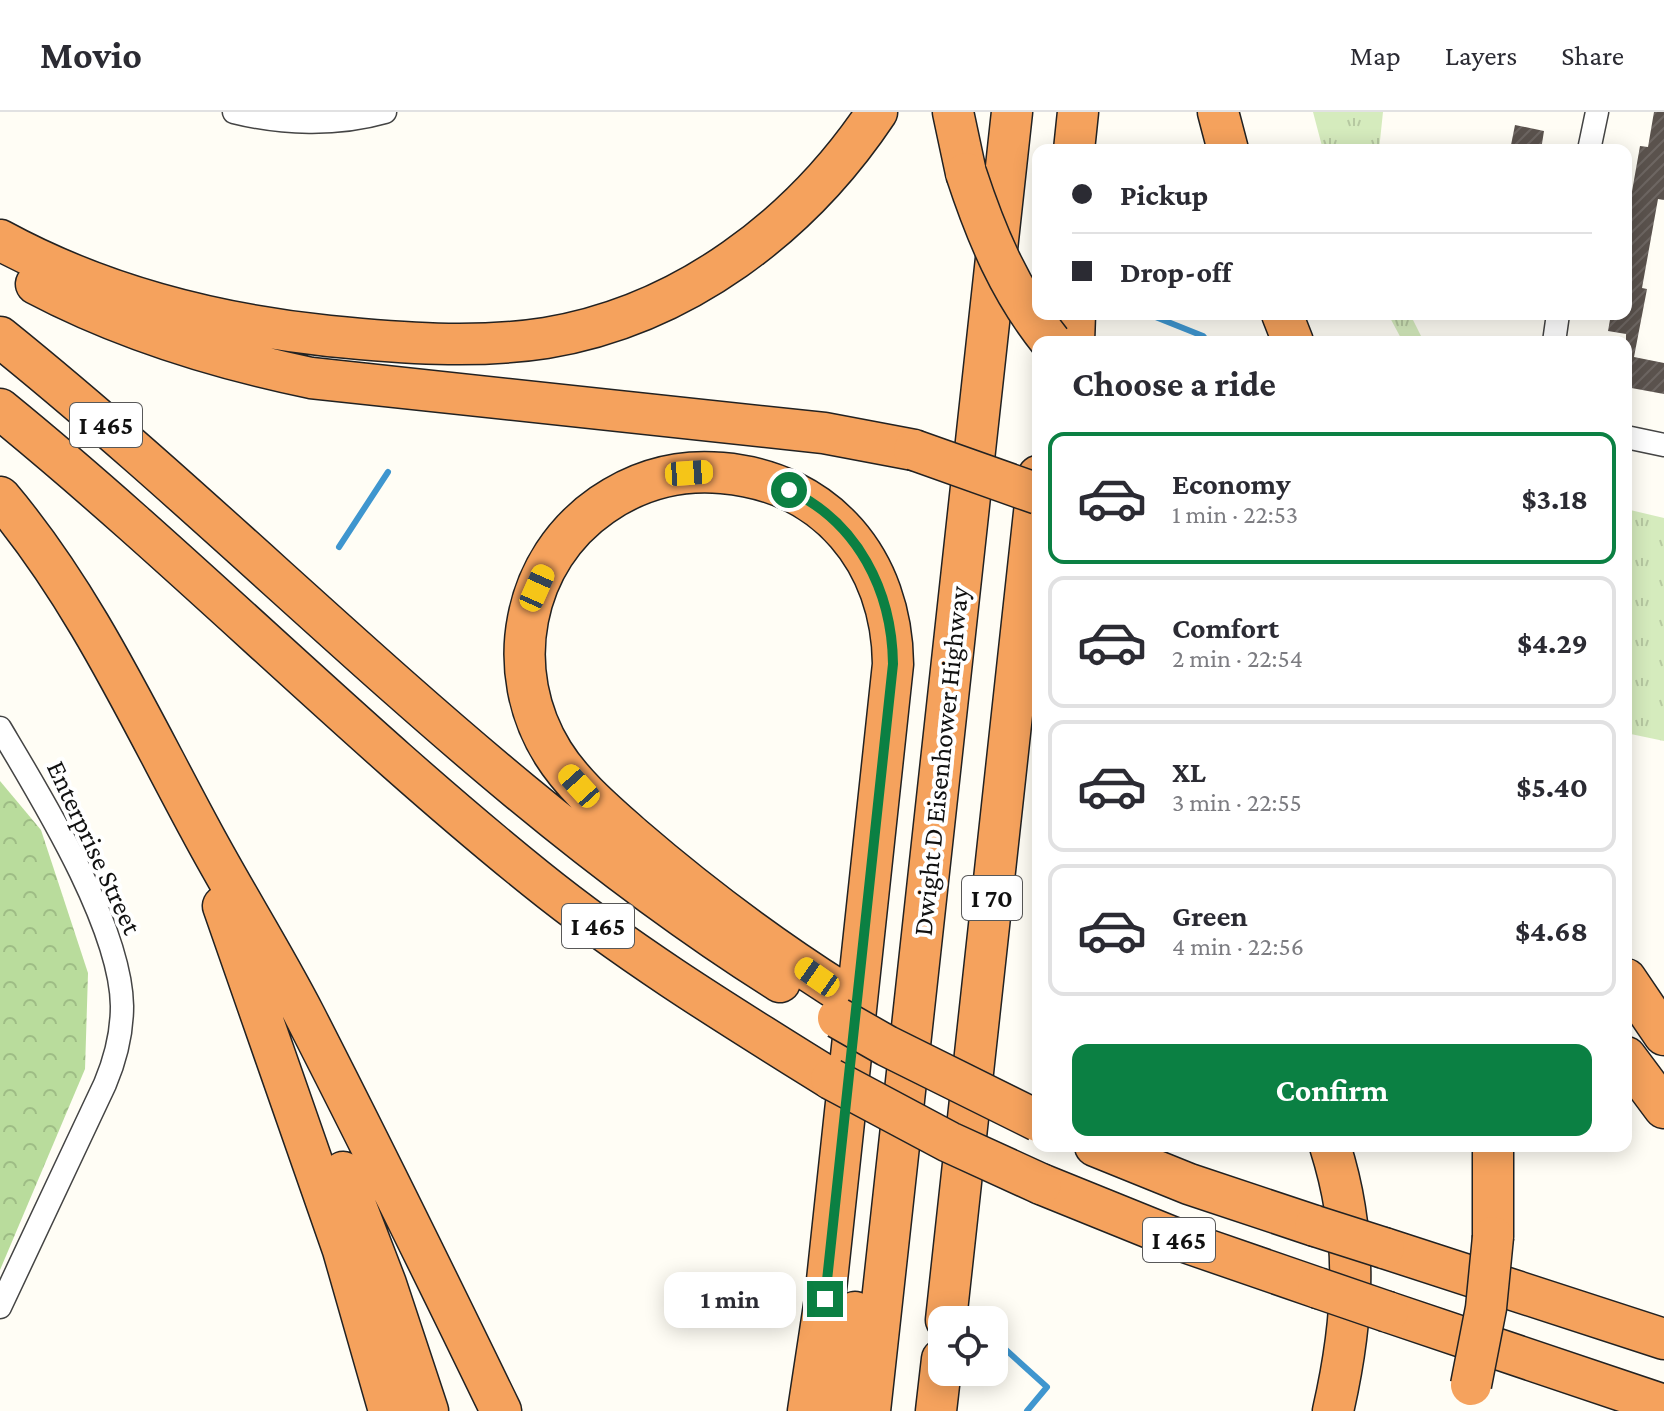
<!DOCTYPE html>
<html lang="en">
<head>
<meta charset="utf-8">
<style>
	body { margin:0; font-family:"Crimson Pro",serif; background:#f2f2f3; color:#2b2b33; height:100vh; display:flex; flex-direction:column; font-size:30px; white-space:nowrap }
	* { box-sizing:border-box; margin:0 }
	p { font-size:26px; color:#7c7c81 }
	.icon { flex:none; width:44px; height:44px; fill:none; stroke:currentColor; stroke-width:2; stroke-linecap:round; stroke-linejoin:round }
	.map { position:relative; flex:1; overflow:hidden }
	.sheet { position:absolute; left:1032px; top:224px; width:600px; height:816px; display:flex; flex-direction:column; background:#fff; border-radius:16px; box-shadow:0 4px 20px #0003 }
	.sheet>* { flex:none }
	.banner { position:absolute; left:1032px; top:32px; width:600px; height:176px; border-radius:16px; box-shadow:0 4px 20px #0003; display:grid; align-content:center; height:176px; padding:0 40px; background:#fff }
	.buttons { position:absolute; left:928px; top:1194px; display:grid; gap:16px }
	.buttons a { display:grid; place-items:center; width:80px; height:80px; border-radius:16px; background:#fff; box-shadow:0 4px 20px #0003; font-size:40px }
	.end { position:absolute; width:36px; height:36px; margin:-18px; border:10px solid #0b8043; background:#fff; box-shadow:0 0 0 4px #fff }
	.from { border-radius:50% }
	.bubble { position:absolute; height:56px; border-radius:16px; background:#fff; box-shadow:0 4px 20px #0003; font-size:26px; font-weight:700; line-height:56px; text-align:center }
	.car { position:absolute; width:24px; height:48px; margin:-24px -12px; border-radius:10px; box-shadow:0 0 6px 2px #0007; background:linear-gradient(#f5c518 24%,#345 0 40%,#f5c518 0 76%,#345 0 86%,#f5c518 0) }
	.banner b { display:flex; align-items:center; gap:28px; height:76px; font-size:30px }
	.banner b+b { border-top:2px solid #e1e1e2 }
	.banner i { width:20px; height:20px; background:#2b2b33 }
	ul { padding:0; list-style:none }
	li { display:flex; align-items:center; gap:24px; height:132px; margin:0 16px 12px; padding:0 24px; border:4px solid #e1e1e2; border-radius:16px }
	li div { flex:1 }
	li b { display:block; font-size:30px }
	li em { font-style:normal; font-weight:700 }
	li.on { border-color:#0b8043 }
	li>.icon { width:72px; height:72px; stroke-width:1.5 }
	h2 { padding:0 40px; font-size:36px; line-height:96px }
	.button { display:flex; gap:16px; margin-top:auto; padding:16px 40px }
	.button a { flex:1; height:92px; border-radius:16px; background:#0b8043; color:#fff; font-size:32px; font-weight:700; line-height:92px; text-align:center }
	header { display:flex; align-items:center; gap:48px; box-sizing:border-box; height:112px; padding:0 40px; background:#fff; border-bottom:2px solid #e1e1e2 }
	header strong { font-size:38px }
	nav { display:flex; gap:44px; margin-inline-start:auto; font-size:28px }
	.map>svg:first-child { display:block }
	.forest { fill:url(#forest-crowns) }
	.park { fill:url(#park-tufts) }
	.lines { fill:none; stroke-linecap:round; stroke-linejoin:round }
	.stream { stroke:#3f96cf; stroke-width:6 }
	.building { fill:url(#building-hatch) }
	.street-casing { stroke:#444; stroke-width:25 }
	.highway-casing { stroke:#222; stroke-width:43 }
	.street { stroke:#fff; stroke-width:22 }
	.highway { stroke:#f5a25d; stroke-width:40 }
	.highway-bridge-casing { stroke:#222; stroke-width:43; stroke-linecap:butt }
	.highway-bridge { stroke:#f5a25d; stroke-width:40 }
	.route { stroke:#0b8043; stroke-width:10 }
	.labels { text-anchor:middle; stroke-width:8; stroke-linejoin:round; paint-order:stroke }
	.shield { fill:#fff; stroke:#585858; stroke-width:2 }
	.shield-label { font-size:26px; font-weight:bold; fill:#111 }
	.street-label { font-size:28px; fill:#111; stroke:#fff }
</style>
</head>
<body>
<header>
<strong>Movio</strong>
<nav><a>Map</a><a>Layers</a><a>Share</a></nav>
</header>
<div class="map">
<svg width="1664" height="1299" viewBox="0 0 1664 1299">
	<defs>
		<pattern id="forest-crowns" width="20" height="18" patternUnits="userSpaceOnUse" patternTransform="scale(2)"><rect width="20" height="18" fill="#b9dc9c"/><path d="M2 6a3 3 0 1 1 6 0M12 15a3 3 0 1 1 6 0" fill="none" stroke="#9ebc85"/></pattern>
		<pattern id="park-tufts" width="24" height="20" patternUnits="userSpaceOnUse" patternTransform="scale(2)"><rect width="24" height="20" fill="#d5ebbd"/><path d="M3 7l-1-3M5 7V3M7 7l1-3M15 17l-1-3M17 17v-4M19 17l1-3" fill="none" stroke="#b6c8a1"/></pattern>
		<pattern id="building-hatch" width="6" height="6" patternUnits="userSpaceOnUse" patternTransform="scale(2)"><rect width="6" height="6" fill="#5a524d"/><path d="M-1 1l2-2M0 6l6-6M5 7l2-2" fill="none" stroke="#6d6662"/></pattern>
	</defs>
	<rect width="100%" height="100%" fill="#fffdf5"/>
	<!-- forest -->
	<path class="forest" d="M0 669 41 718 88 861 85 957 0 1158Z"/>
	<!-- park -->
	<path class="park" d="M1313 0H1383L1379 38H1323Z
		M1388 202H1410L1424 230H1403Z
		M1626 397 1664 406V629L1626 621Z"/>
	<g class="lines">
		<!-- stream -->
		<path class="stream" d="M1148 202 1203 224 1208 230
			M339 435 388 360
			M994 1227 1047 1275 1027 1299"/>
	</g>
	<!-- building -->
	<path class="building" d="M1654 0H1664V88L1658 87 1642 176 1647 177 1634 245 1664 251V282L1626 275V222L1608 219 1611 202H1626V102H1628L1640 34 1648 35Z
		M1515 13 1544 19 1541 38H1510Z"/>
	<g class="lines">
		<defs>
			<path id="street" d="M234 0C282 12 336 14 385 0
				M1589 38 1597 0
				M1554 230 1558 202
				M1626 325 1664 333
				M0 616C41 685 121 814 122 894 122 922 116 946 105 972L0 1195"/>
			<path id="highway" d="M953 0 966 61
				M1218 0 1228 38
				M1074 38 1078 0
				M0 128C101 183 215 212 329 224 400 231 475 237 546 226 684 203 801 114 877 0
				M36 172C123 218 215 246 311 266L824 321 914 338
				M1282 202 1293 230
				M0 225C263 437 493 690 780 870
				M1074 230 1075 202
				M0 297C184 447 351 618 536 767 629 842 730 904 831 967
				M0 385C83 483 138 602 199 715 233 779 272 840 305 904 372 1035 437 1167 501 1299
				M223 794 343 1138 389 1299
				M1626 867 1664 923
				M1626 945 1664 996
				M1095 1034 1189 1072 1315 1114
				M1330 1034C1359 1125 1354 1207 1333 1299
				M1493 1034V1125
				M343 1060 386 1172 428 1299
				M1041 1072 1182 1129 1318 1176
				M1384 1136 1664 1227
				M1388 1200 1664 1293
				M946 1208 1038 364
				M808 1299 825 1187 893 552C892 449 827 370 722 361 678 357 638 368 602 393 563 420 537 460 528 507 519 553 528 601 553 641 573 673 604 699 632 724 698 781 767 833 841 880
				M840 1299 855 1200
				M870 1299 1012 0
				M936 1299 942 1247"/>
		</defs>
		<!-- street casing -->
		<use href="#street" class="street-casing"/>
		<!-- highway casing -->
		<use href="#highway" class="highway-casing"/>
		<!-- street -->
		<use href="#street" class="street"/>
		<!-- highway -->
		<use href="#highway" class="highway"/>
		<defs>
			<path id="highway-bridge" d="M966 61C986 122 1010 180 1051 230
				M914 338 1038 382
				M838 906 887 934 1038 1009
				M831 967 949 1030 1041 1072
				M1315 1114 1384 1136
				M1318 1176 1388 1200
				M1471 1273 1486 1196 1493 1125"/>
		</defs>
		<!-- highway-bridge casing -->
		<use href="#highway-bridge" class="highway-bridge-casing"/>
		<!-- highway-bridge -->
		<use href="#highway-bridge" class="highway-bridge"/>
	</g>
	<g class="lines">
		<!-- route -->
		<path class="route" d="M789 378C858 410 892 479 893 552L825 1187"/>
	</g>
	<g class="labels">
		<!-- shield labels -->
		<g class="shield">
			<rect x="70" y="291" width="72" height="44" rx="6"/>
			<rect x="962" y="764" width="60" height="44" rx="6"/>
			<rect x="562" y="792" width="72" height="44" rx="6"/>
			<rect x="1143" y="1106" width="72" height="44" rx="6"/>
		</g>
		<g class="shield-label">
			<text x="106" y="322">I 465</text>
			<text x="992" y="795">I 70</text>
			<text x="598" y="823">I 465</text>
			<text x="1179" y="1137">I 465</text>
		</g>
		<!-- street labels -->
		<g class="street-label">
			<text transform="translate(940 649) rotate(-84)" y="10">Dwight D Eisenhower Highway</text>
			<text transform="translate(95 735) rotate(65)" y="10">Enterprise Street</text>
		</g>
	</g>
</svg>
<div class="buttons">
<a><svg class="icon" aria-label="locate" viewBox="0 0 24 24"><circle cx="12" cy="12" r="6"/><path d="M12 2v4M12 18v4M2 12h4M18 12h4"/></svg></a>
</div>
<i class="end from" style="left:789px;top:378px"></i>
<i class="end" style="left:825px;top:1187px"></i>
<div class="bubble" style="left:664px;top:1160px;width:132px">1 min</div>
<i class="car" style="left:689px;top:361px;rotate:86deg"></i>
<i class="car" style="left:537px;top:476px;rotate:24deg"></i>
<i class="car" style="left:579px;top:674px;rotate:318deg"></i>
<i class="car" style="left:817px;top:865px;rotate:305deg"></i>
<div class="banner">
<b><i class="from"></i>Pickup</b>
<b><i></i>Drop-off</b>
</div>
<section class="sheet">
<h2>Choose a ride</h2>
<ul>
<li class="on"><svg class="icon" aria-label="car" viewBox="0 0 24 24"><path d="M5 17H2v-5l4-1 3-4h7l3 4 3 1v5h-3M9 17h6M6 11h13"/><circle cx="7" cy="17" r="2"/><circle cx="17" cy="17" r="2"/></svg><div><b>Economy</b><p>1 min · 22:53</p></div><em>$3.18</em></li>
<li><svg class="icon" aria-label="car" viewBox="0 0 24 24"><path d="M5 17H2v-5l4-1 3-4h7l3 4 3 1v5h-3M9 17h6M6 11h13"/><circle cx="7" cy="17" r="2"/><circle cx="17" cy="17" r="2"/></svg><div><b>Comfort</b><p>2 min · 22:54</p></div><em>$4.29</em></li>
<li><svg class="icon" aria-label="car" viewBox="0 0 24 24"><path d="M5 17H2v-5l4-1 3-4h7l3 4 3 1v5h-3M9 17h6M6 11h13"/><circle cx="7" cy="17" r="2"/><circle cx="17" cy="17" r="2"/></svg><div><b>XL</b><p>3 min · 22:55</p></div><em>$5.40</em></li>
<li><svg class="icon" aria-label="car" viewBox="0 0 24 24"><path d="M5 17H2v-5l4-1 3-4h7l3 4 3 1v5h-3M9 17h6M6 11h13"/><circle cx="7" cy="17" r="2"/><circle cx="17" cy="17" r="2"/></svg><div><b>Green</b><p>4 min · 22:56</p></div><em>$4.68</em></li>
</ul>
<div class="button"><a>Confirm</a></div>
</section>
</div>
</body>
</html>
